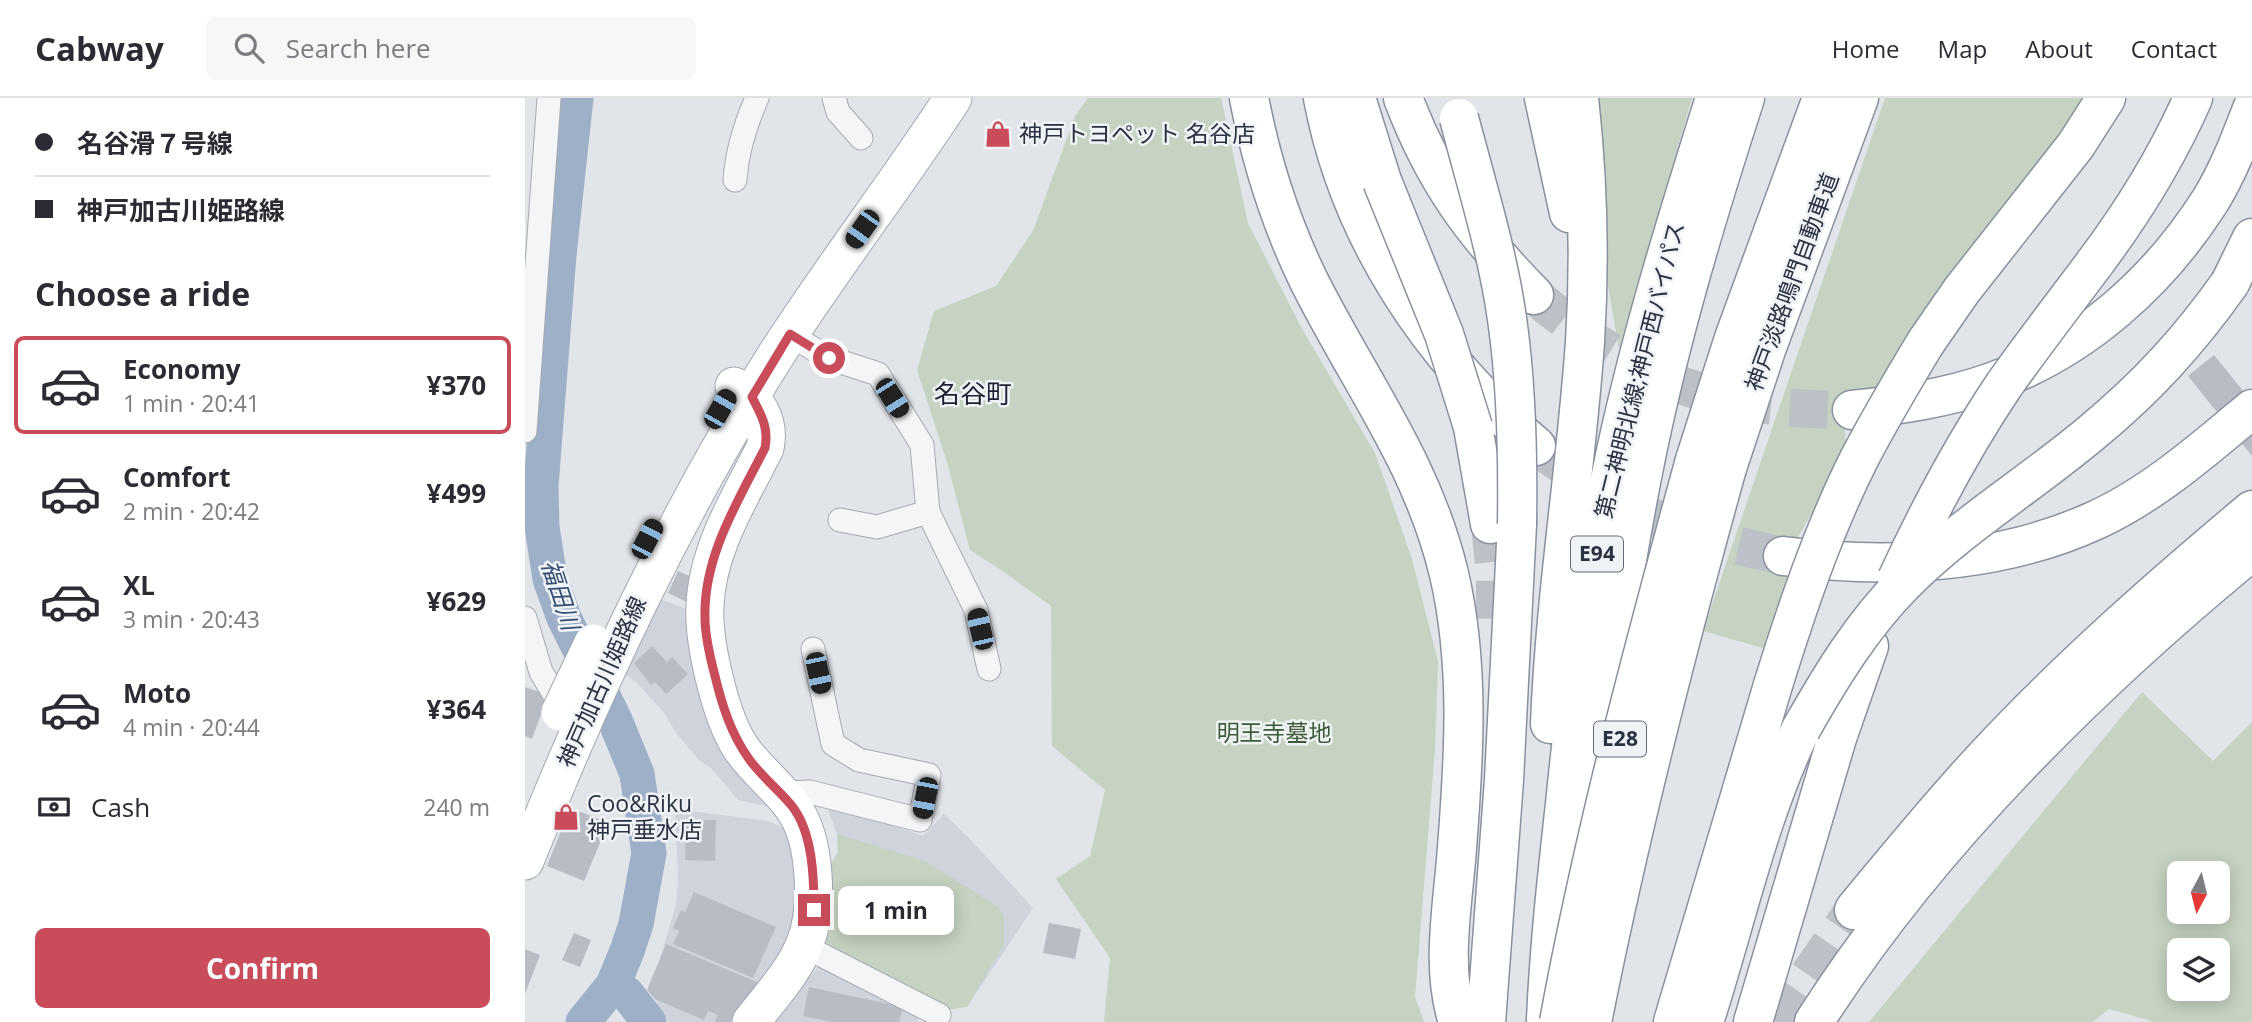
<!DOCTYPE html>
<html lang="en">
<head>
<meta charset="utf-8">
<style>
	body { margin:0; font-family:"Open Sans","Noto Sans JP",sans-serif; background:#f7f7f7; color:#2b2b33; height:100vh; display:flex; flex-direction:column; font-size:26px; white-space:nowrap }
	* { box-sizing:border-box; margin:0 }
	p { font-size:23px; color:#7c7c81 }
	.icon { flex:none; width:38px; height:38px; fill:none; stroke:currentColor; stroke-width:2; stroke-linecap:round; stroke-linejoin:round }
	.map { position:relative; flex:1; overflow:hidden }
	.sheet { display:flex; flex-direction:column; background:#fff; width:525px }
	.sheet>* { flex:none }
	.guide { display:grid; align-content:center; height:154px; padding:0 35px; background:#fff }
	.needle { width:46px; rotate:187deg }
	.buttons { position:absolute; left:1642px; top:763px; display:grid; gap:14px }
	.buttons a { display:grid; place-items:center; width:63px; height:63px; border-radius:10px; background:#fff; box-shadow:0 4px 18px #0003; font-size:35px }
	.end { position:absolute; width:32px; height:32px; margin:-16px; border:9px solid #c84c5a; background:#fff; box-shadow:0 0 0 4px #fff }
	.from { border-radius:50% }
	.bubble { position:absolute; height:49px; border-radius:10px; background:#fff; box-shadow:0 4px 18px #0003; font-size:23px; font-weight:700; line-height:49px; text-align:center }
	.car { position:absolute; width:21px; height:42px; margin:-21px -10px; border-radius:9px; box-shadow:0 0 5px 2px #0007; background:linear-gradient(#222 24%,#8ab4d8 0 40%,#222 0 76%,#8ab4d8 0 86%,#222 0) }
	.guide b { display:flex; align-items:center; gap:24px; height:66px; font-size:26px }
	.guide b+b { border-top:2px solid #e1e1e2 }
	.guide i { width:18px; height:18px; background:#2b2b33 }
	ul { padding:0; list-style:none }
	li { display:flex; align-items:center; gap:21px; height:98px; margin:0 14px 10px; padding:0 21px; border:4px solid transparent; border-radius:10px }
	li div { flex:1 }
	li b { display:block; font-size:26px }
	li em { font-style:normal; font-weight:700 }
	li.active { border-color:#c84c5a }
	li>.icon { width:63px; height:63px; stroke-width:1.5 }
	h2 { padding:0 35px; font-size:32px; line-height:84px }
	.pay { display:flex; align-items:center; gap:18px; height:77px; padding:0 35px; font-size:26px }
	.pay p { margin-inline-start:auto }
	.cta { display:flex; gap:14px; margin-top:auto; padding:14px 35px }
	.cta a { flex:1; height:80px; border-radius:10px; background:#c84c5a; color:#fff; font-size:28px; font-weight:700; line-height:80px; text-align:center }
	header { display:flex; align-items:center; gap:42px; box-sizing:border-box; height:98px; padding:0 35px; background:#fff; border-bottom:2px solid #e1e1e2 }
	header strong { font-size:33px }
	nav { display:flex; gap:38px; margin-inline-start:auto; font-size:24px }
	.search { width:490px; height:63px; background:#f7f7f7; display:flex; align-items:center; gap:18px; box-sizing:border-box; padding:0 24px; border-radius:10px; color:#7c7c81; font-size:26px }
	main { display:flex; flex:1; min-height:0 }
	.map>svg:first-child { display:block }
	.built { fill:#cfd3db }
	.green { fill:#c6d2c2; fill-rule:evenodd }
	.lines { fill:none; stroke-linecap:round; stroke-linejoin:round }
	.river { stroke:#9db0c7; stroke-width:35 }
	.building { fill:#b8bdc5 }
	.highway-tunnel { stroke:#bcc0c7; stroke-width:38; stroke-dasharray:38 19; stroke-linecap:butt }
	.street-casing { stroke:#a6abb3; stroke-width:25 }
	.primary-casing { stroke:#a1a8b4; stroke-width:39 }
	.highway-casing { stroke:#89919f; stroke-width:41 }
	.street { stroke:#f3f5f7; stroke-width:23 }
	.primary { stroke:#fff; stroke-width:37 }
	.highway { stroke:#fff; stroke-width:38 }
	.primary-bridge-casing { stroke:#a1a8b4; stroke-width:39; stroke-linecap:butt }
	.highway-bridge-casing { stroke:#89919f; stroke-width:41; stroke-linecap:butt }
	.primary-bridge { stroke:#fff; stroke-width:37 }
	.highway-bridge { stroke:#fff; stroke-width:38 }
	.route { stroke:#c84c5a; stroke-width:9 }
	.labels { text-anchor:middle; stroke-width:5; stroke-linejoin:round; paint-order:stroke }
	.shield { fill:#f0f3f6; stroke:#656b77; stroke-width:2 }
	.shield-label { font-size:21px; font-weight:bold; fill:#2a3140 }
	.poi-label { font-size:23px; fill:#2a3140; stroke:#f0f3f6; text-anchor:start }
	.street-label { font-size:23px; fill:#2a3140; stroke:#f0f3f6 }
	.park-label { font-size:23px; fill:#3d5b38; stroke:#f0f3f6 }
	.water-label { font-size:24px; font-style:italic; fill:#364f72; stroke:#f0f3f6 }
	.quarter-label { font-size:26px; fill:#1c2231; stroke:#f0f3f6 }
</style>
</head>
<body>
<header>
<strong>Cabway</strong>
<div class="search"><svg class="icon" aria-label="search" viewBox="0 0 24 24"><circle cx="10" cy="10" r="6"/><path d="M15 15l6 6"/></svg>Search here</div>
<nav><a>Home</a><a>Map</a><a>About</a><a>Contact</a></nav>
</header>
<main>
<section class="sheet">
<div class="guide">
<b><i class="from"></i>名谷滑７号線</b>
<b><i></i>神戸加古川姫路線</b>
</div>
<h2>Choose a ride</h2>
<ul>
<li class="active"><svg class="icon" aria-label="car" viewBox="0 0 24 24"><path d="M5 17H2v-5l4-1 3-4h7l3 4 3 1v5h-3M9 17h6M6 11h13"/><circle cx="7" cy="17" r="2"/><circle cx="17" cy="17" r="2"/></svg><div><b>Economy</b><p>1 min · 20:41</p></div><em>¥370</em></li>
<li><svg class="icon" aria-label="car" viewBox="0 0 24 24"><path d="M5 17H2v-5l4-1 3-4h7l3 4 3 1v5h-3M9 17h6M6 11h13"/><circle cx="7" cy="17" r="2"/><circle cx="17" cy="17" r="2"/></svg><div><b>Comfort</b><p>2 min · 20:42</p></div><em>¥499</em></li>
<li><svg class="icon" aria-label="car" viewBox="0 0 24 24"><path d="M5 17H2v-5l4-1 3-4h7l3 4 3 1v5h-3M9 17h6M6 11h13"/><circle cx="7" cy="17" r="2"/><circle cx="17" cy="17" r="2"/></svg><div><b>XL</b><p>3 min · 20:43</p></div><em>¥629</em></li>
<li><svg class="icon" aria-label="car" viewBox="0 0 24 24"><path d="M5 17H2v-5l4-1 3-4h7l3 4 3 1v5h-3M9 17h6M6 11h13"/><circle cx="7" cy="17" r="2"/><circle cx="17" cy="17" r="2"/></svg><div><b>Moto</b><p>4 min · 20:44</p></div><em>¥364</em></li>
</ul>
<div class="pay"><svg class="icon" aria-label="cash" viewBox="0 0 24 24"><path d="M3 7h18v10H3z"/><circle cx="12" cy="12" r="2"/></svg>Cash<p>240 m</p></div>
<div class="cta"><a>Confirm</a></div>
</section>
<div class="map">
<svg width="1727" height="924" viewBox="0 0 1727 924">
	<rect width="100%" height="100%" fill="#e1e4e9"/>
	<!-- built -->
	<path class="built" d="M135 501 169 514 245 709 213 702 186 670 175 663 151 635 140 616 111 584 99 575Z
		M300 703 398 738 419 716 443 739 508 810 442 909 301 843 307 820 306 766 313 754 312 736Z
		M150 711 243 723 258 730 266 742 278 800 265 845 206 924H144L125 894 151 807 153 780Z
		M294 867 394 920 392 924H249Z"/>
	<!-- green -->
	<path class="green" d="M563 0H696L723 125 776 229 850 355 887 461 913 563 910 651 890 899 899 924H579L585 860 531 781 565 758 580 692 527 648 526 508 479 474 445 452 422 364 392 272 409 213 471 188 508 133 550 18Z
		M1063 0H1167L1094 251 1080 171Z
		M1360 0H1562L1360 289 1319 295 1321 357 1274 437 1245 552 1178 533Z
		M1617 594 1688 663 1727 624V924H1630L1584 911 1568 924H1344ZM1654 775H1692V814H1654ZM1654 852H1692V891H1654Z
		M312 736 400 763 473 809 479 818V846L442 909 421 912 304 852 301 843 307 820 306 766 313 754Z"/>
	<g class="lines">
		<!-- river -->
		<path class="river" d="M51 0 34 157 16 388 17 429 25 481 39 520 89 620 112 676 124 755 111 826 102 853 88 887 58 924
			M88 887 102 896 124 924"/>
	</g>
	<!-- building -->
	<path class="building" d="M1689 257 1727 304V358L1663 278Z
		M153 473 174 482 164 505 143 495Z
		M127 548 142 564 147 559 163 576 141 596 130 584 126 587 109 565Z
		M0 589 23 597 7 641 0 638Z
		M45 710 74 721 75 745 59 783 22 768Z
		M161 722H191L190 763 160 762Z
		M169 794 251 829 228 880 148 846 154 833 148 830 156 812 160 814Z
		M524 825 556 831 550 861 518 855Z
		M49 835 66 842 55 869 37 862Z
		M141 846 234 885 206 924H190L193 917 183 913 179 922 130 901 122 892Z
		M0 851 15 857 0 896Z
		M284 889 378 909 374 924H307L278 918Z"/>
	<g class="lines">
		<!-- highway-tunnel -->
		<path class="highway-tunnel" d="M1009 197C1111 284 1193 312 1327 312
			M1011 348C1038 368 1066 388 1096 404 1146 431 1202 446 1258 458
			M965 426 970 478V537
			M1251 924 1329 812"/>
		<defs>
			<path id="street" d="M309 0 313 14 336 40
				M210 82C212 53 220 27 232 0
				M265 236 301 259 353 276 397 347 403 414 451 512 464 571
				M0 333 24 0
				M315 422 352 429 403 414
				M0 520 16 574 41 616
				M256 695 285 694 395 722 404 677 334 662 308 646 288 551
				M279 848 414 917"/>
			<path id="primary" d="M209 288C232 302 246 322 240 350 215 400 182 451 180 508 178 544 195 616 214 647 229 671 253 687 269 711 291 742 294 811 280 845 269 874 245 899 226 924
				M0 763C70 588 150 417 251 257 307 170 371 87 428 0"/>
			<path id="highway" d="M724 0C736 63 755 123 783 181 833 282 897 363 924 476 945 566 939 659 932 750 928 807 915 869 933 924
				M798 0C824 138 905 259 1011 348
				M831 0 857 83
				M878 0C909 82 948 135 1009 197
				M1019 0 1044 115
				M1569 166C1608 114 1642 59 1668 0
				M1705 185 1727 140
				M1401 244 1437 192 1551 47 1581 0
				M1327 312C1375 307 1422 300 1467 284 1558 252 1634 183 1685 103 1703 74 1715 42 1727 11
				M948 329 965 426
				M1170 362 1209 240 1297 0
				M1202 370 1241 252 1334 0
				M1258 458C1363 471 1473 467 1571 422 1628 396 1679 351 1727 311
				M1025 626C1030 498 1051 372 1060 244 1065 163 1063 81 1054 0
				M1070 694C1082 587 1097 480 1118 374 1143 247 1180 123 1220 0
				M1329 812C1372 760 1415 707 1461 658 1544 569 1634 490 1727 412
				M1021 922C1024 850 1032 778 1040 706 1051 596 1065 486 1086 377 1112 249 1151 124 1190 0
				M961 924 979 682 992 426
				M1148 924 1248 587
				M1179 924C1211 825 1231 726 1276 631
				M1228 924 1312 640 1344 548
				M1289 924C1402 746 1564 587 1727 453"/>
		</defs>
		<!-- street casing -->
		<use href="#street" class="street-casing"/>
		<!-- primary casing -->
		<use href="#primary" class="primary-casing"/>
		<!-- highway casing -->
		<use href="#highway" class="highway-casing"/>
		<!-- street -->
		<use href="#street" class="street"/>
		<!-- primary -->
		<use href="#primary" class="primary"/>
		<!-- highway -->
		<use href="#highway" class="highway"/>
		<defs>
			<path id="primary-bridge" d="M35 614 68 545"/>
			<path id="highway-bridge" d="M934 20C952 89 974 158 983 228 992 294 993 360 992 426
				M857 83 919 236 948 329
				M1372 481C1403 414 1438 348 1479 287 1508 246 1539 206 1569 166
				M1248 587C1272 510 1298 433 1334 361 1355 321 1378 282 1401 244
				M1276 631C1305 580 1337 527 1379 485 1436 428 1504 387 1565 336 1621 290 1664 243 1705 185
				M1034 924C1069 734 1119 548 1170 362
				M1067 924C1104 737 1151 553 1202 370"/>
		</defs>
		<!-- primary-bridge casing -->
		<use href="#primary-bridge" class="primary-bridge-casing"/>
		<!-- highway-bridge casing -->
		<use href="#highway-bridge" class="highway-bridge-casing"/>
		<!-- primary-bridge -->
		<use href="#primary-bridge" class="primary-bridge"/>
		<!-- highway-bridge -->
		<use href="#highway-bridge" class="highway-bridge"/>
	</g>
	<g class="lines">
		<!-- route -->
		<path class="route" d="M289 812C289 780 288 735 267 708 254 692 236 678 224 661 206 636 197 607 190 578 185 559 180 539 180 520 178 459 213 403 240 350 244 329 236 317 227 299L265 236 304 260"/>
	</g>
	<!-- icons -->
	<defs>
		<symbol id="shop-bare" viewBox="-9 -9 18 18"><path d="M-5-2.5h2.3a2.7 3.5 0 0 1 5.4 0H5L5.5 6h-11ZM-1.5-2.5h3a1.5 2.3 0 0 0-3 0Z" fill="#c84c5a" stroke="#f0f3f6" stroke-width="2.5" paint-order="stroke"/></symbol>
	</defs>
	<g fill-rule="evenodd">
		<use href="#shop-bare" x="454" y="17" width="38" height="38"/>
		<use href="#shop-bare" x="22" y="700" width="38" height="38"/>
	</g>
	<g class="labels">
		<!-- shield labels -->
		<g class="shield">
			<rect x="1046" y="438.5" width="52" height="35" rx="5"/>
			<rect x="1069" y="623.5" width="52" height="35" rx="5"/>
		</g>
		<g class="shield-label">
			<text x="1072" y="463">E94</text>
			<text x="1095" y="648">E28</text>
		</g>
		<!-- poi labels -->
		<g class="poi-label">
			<text x="494" y="44">神戸トヨペット 名谷店</text>
			<text x="62" y="714">Coo&amp;Riku<tspan x="62" dy="26">神戸垂水店</tspan></text>
		</g>
		<!-- street labels -->
		<g class="street-label">
			<text transform="translate(1267 184) rotate(-70)" y="8">神戸淡路鳴門自動車道</text>
			<text transform="translate(1115 272) rotate(-76)" y="8">第二神明北線;神戸西バイパス</text>
			<text transform="translate(77 584) rotate(-66)" y="8">神戸加古川姫路線</text>
		</g>
		<!-- park labels -->
		<g class="park-label">
			<text x="749" y="643">明王寺墓地</text>
		</g>
		<!-- water labels -->
		<g class="water-label">
			<text transform="translate(35 497) rotate(72)" y="8">福田川</text>
		</g>
		<!-- quarter labels -->
		<g class="quarter-label">
			<text x="448" y="305">名谷町</text>
		</g>
	</g>
</svg>
<div class="buttons">
<a><svg class="needle" viewBox="-14 -14 28 28"><path d="M0-13l5 13h-10z" fill="#e53935"/><path d="M0 13l5-13h-10z" fill="#7c7c81"/></svg></a>
<a><svg class="icon" aria-label="layers" viewBox="0 0 24 24"><path d="M12 4l9 5-9 5-9-5zM3 14l9 5 9-5"/></svg></a>
</div>
<i class="end from" style="left:304px;top:260px"></i>
<i class="end" style="left:289px;top:812px"></i>
<div class="bubble" style="left:313px;top:788px;width:116px">1 min</div>
<i class="car" style="left:337px;top:131px;rotate:215deg"></i>
<i class="car" style="left:367px;top:300px;rotate:148deg"></i>
<i class="car" style="left:195px;top:311px;rotate:30deg"></i>
<i class="car" style="left:122px;top:441px;rotate:28deg"></i>
<i class="car" style="left:455px;top:531px;rotate:347deg"></i>
<i class="car" style="left:293px;top:575px;rotate:168deg"></i>
<i class="car" style="left:400px;top:700px;rotate:191deg"></i>
</div>
</main>
</body>
</html>
